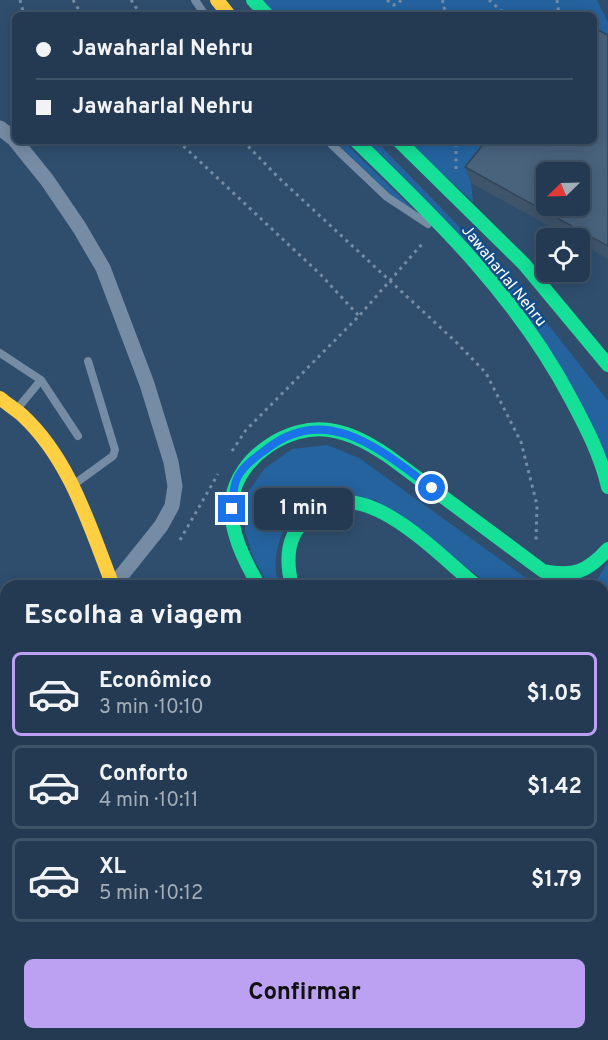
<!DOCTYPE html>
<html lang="pt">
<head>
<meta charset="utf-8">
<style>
	body { margin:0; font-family:Overpass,sans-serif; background:#2b4159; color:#f1f3f6; height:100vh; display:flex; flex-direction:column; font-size:22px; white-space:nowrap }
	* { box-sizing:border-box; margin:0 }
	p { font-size:20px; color:#a3adb8 }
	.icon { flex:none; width:33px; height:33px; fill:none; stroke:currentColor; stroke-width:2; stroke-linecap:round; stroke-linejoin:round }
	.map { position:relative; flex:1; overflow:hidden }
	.drawer { position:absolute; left:0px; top:580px; width:609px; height:460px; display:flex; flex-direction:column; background:#233a52; border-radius:18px 18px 0 0; box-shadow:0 3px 15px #0003,0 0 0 2px #405469 }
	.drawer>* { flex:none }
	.top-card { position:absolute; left:12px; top:12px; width:585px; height:132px; border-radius:9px; box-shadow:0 3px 15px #0003,0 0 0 2px #405469; display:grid; align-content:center; height:132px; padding:0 24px; background:#233a52 }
	.needle { width:39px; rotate:247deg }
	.tools { position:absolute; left:536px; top:162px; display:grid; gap:12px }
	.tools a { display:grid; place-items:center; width:54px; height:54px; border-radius:9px; background:#233a52; box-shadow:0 3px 15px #0003,0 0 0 2px #405469; font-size:30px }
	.end { position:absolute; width:27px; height:27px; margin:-14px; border:8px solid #1a73e8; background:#fff; box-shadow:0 0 0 3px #fff }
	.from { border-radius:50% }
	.bubble { position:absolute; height:42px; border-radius:9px; background:#233a52; box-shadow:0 3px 15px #0003,0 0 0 2px #405469; font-size:20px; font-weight:700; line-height:42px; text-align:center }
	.top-card b { display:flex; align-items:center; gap:21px; height:57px; font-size:22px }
	.top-card b+b { border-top:2px solid #405469 }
	.top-card i { width:15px; height:15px; background:#f1f3f6 }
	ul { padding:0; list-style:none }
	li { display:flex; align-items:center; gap:18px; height:84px; margin:0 12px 9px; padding:0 12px; border:3px solid #405469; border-radius:9px }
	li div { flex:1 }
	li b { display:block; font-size:22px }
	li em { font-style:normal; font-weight:700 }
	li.current { border-color:#bca0f2 }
	li>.icon { width:54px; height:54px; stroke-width:1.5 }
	h2 { padding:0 24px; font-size:27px; line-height:72px }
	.cta { display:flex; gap:12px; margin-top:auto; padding:12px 24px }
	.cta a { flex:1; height:69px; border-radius:9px; background:#bca0f2; color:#111; font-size:24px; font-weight:700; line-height:69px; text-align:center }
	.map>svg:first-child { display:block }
	.green { fill:#25639f }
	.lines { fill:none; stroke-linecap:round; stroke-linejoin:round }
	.path { stroke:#768ca4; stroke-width:3; stroke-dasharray:3 4.5; stroke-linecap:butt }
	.lane { stroke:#768ca4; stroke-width:8 }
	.street { stroke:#768ca4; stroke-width:15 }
	.fast { stroke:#16e098; stroke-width:14 }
	.slow { stroke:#ffcf43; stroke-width:14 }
	.wall { fill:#3f556c }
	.shaded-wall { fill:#334558 }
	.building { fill:#49637d; stroke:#334558; stroke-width:1.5; fill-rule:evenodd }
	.route { stroke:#1a73e8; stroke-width:8 }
	.labels { text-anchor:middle; stroke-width:5; stroke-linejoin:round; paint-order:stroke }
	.street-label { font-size:16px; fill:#fff; stroke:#144e89 }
</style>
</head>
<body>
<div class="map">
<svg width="608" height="1040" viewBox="0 0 608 1040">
	<rect width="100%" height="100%" fill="#2f4e6e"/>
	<!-- green -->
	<path class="green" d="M260 0H597L608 22V48L594 41V15H274Z
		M335 141H343L413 209 392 196Z
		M366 141H376L521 290 608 401V468L568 379Z
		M407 141H504L471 183 473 202Z
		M327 445 359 458 533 583 543 586H492L375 500 300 512C295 517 288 524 284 530 276 545 272 571 280 586H269L253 557 245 531V497L264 469 292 449Z
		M608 562V636L603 635V586H584L597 580Z"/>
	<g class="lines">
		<!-- path -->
		<path class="path" d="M20 0 24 15
			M73 0 82 15
			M131 0 141 15
			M387 0 393 5 398 4 401 0
			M443 0 442 4 448 15
			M489 0 506 15
			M557 0 559 15
			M178 141 321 275 359 316
			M243 141 279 178 456 342 486 373 521 442 537 505 536 540
			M456 169V141
			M232 451 246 430 359 316 422 244
			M180 540 218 474"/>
		<!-- lane -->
		<path class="lane" d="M195 0 205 15
			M328 141 387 197 428 224
			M0 353 41 380 78 436
			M17 409 41 380
			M73 485 113 456 115 450 88 361
			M603 920 608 927"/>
		<!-- street -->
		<path class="street" d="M0 128 14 139 47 180 79 227 103 268 147 384 171 462 175 486 172 506 161 526 113 586"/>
		<!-- fast -->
		<path class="fast" d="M253 0 267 15
			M356 141C437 219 518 298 571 399 586 427 601 456 608 487
			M399 141 524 264 608 365
			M259 586C244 560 228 529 232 499 238 457 289 424 329 430 351 433 370 444 388 456L543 571C574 577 587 572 608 549
			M292 586C286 562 286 535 307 519 313 514 319 508 326 505 377 486 440 557 477 586
			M603 950 608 949"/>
		<!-- slow -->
		<path class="slow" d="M217 0 229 15
			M0 398C7 404 15 409 22 415 70 459 90 527 113 586
			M603 646 608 645
			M243 1040 246 1035
			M395 1040 401 1035"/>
	</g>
	<!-- wall -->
	<path class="wall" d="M608 35V259L579 243V238H571L471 183 465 167Z
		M608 667V801L603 795V671Z"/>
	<!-- shaded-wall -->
	<path class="shaded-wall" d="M608 996V1040H584L583 1035H603V1004Z
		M6 998V1024L0 1034V1008Z"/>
	<!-- building -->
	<path class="building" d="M594 28 608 35V246L465 167 486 141H594ZM546 172H579V206H546Z
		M608 667V793L603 786V671Z
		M0 940 6 944V998L0 1008Z
		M608 964V996L603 1004V966Z
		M420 1035H583L588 1040H417Z"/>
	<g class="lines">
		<!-- route -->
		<path class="route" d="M232 509C233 500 233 489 236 481 241 467 256 457 268 448 328 402 383 452 432 488"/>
	</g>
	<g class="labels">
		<!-- street labels -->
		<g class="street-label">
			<text transform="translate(505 275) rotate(51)" y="6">Jawaharlal Nehru</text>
		</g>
	</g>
</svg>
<div class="tools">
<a><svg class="needle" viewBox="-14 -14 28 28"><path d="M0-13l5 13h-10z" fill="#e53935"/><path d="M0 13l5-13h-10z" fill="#a3adb8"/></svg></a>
<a><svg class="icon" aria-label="locate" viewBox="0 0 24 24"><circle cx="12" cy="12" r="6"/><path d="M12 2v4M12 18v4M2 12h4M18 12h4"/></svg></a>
</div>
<i class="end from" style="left:432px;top:488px"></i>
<i class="end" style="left:232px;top:509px"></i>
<div class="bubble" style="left:254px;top:488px;width:99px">1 min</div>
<div class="top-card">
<b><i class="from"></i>Jawaharlal Nehru</b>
<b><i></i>Jawaharlal Nehru</b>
</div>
<section class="drawer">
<h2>Escolha a viagem</h2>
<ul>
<li class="current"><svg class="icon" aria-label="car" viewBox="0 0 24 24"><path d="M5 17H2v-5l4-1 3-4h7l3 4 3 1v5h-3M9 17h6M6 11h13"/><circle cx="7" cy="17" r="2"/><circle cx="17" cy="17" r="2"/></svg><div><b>Econômico</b><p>3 min · 10:10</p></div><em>$1.05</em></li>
<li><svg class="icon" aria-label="car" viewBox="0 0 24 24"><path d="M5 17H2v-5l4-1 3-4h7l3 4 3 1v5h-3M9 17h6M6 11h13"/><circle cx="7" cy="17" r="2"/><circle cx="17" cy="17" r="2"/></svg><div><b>Conforto</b><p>4 min · 10:11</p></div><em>$1.42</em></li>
<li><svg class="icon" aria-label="car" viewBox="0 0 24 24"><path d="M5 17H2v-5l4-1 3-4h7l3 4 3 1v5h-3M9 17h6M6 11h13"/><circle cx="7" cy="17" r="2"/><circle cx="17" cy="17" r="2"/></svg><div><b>XL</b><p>5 min · 10:12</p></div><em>$1.79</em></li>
</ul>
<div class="cta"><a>Confirmar</a></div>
</section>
</div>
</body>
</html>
